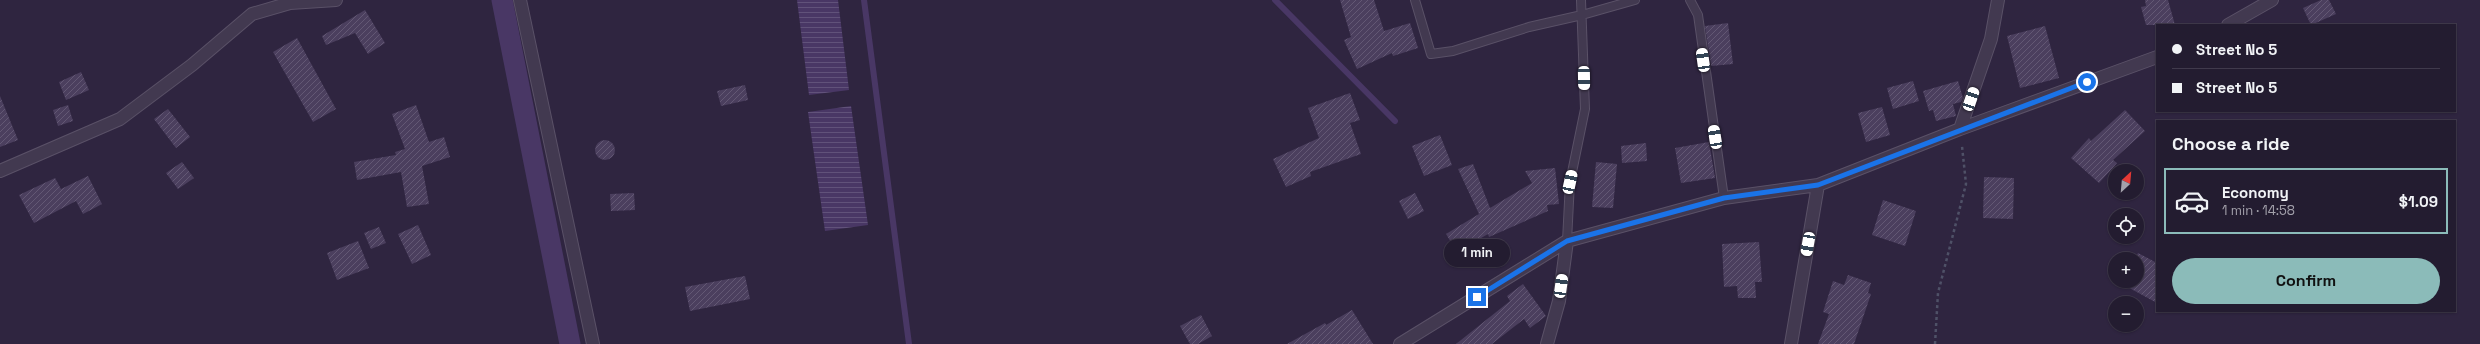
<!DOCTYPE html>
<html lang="en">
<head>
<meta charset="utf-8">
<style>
	body { margin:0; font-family:"Space Grotesk",sans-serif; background:#2f293c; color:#f1f3f6; height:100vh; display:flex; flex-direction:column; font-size:15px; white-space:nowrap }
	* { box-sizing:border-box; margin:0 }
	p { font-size:13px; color:#a3a1ab }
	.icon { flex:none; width:22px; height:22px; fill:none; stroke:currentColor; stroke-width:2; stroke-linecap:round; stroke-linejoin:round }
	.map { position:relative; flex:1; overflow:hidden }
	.panel { position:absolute; left:2156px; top:120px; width:300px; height:192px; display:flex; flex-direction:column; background:#231c30; border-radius:0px; box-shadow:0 1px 3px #0004,0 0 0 1px #403a4c }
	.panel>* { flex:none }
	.guide { position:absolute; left:2156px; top:24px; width:300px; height:88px; border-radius:0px; box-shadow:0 1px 3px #0004,0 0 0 1px #403a4c; display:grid; align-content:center; height:88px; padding:0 16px; background:#231c30 }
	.needle { width:26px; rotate:26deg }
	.tools { position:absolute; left:2108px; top:164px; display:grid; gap:8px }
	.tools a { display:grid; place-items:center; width:36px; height:36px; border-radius:50%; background:#231c30; box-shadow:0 1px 3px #0004,0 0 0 1px #403a4c; font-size:20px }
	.end { position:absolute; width:18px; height:18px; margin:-9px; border:5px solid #1a73e8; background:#fff; box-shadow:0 0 0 2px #fff }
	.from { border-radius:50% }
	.bubble { position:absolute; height:28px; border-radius:14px; background:#231c30; box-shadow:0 1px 3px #0004,0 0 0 1px #403a4c; font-size:13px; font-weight:600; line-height:28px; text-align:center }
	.car { position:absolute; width:12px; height:24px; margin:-12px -6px; border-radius:5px; box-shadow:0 0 3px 1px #0007; background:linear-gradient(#fff 24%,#345 0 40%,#fff 0 76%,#345 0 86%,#fff 0) }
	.guide b { display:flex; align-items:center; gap:14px; height:38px; font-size:15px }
	.guide b+b { border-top:1px solid #403a4c }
	.guide i { width:10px; height:10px; background:#f1f3f6 }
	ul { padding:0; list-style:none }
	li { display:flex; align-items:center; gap:12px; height:66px; margin:0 8px 6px; padding:0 8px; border:2px solid transparent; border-radius:0px }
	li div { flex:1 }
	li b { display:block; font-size:15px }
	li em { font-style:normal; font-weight:600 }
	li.on { border-color:#8bbbb9 }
	li>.icon { width:36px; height:36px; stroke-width:1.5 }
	h2 { padding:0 16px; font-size:18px; line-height:48px }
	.button { display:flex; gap:8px; margin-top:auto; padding:8px 16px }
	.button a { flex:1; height:46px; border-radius:24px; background:#8bbbb9; color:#111; font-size:16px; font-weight:600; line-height:46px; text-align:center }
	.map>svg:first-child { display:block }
	.water { fill:url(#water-rules) }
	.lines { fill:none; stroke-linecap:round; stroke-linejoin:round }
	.stream { stroke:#493765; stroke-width:6 }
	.canal { stroke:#493765; stroke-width:21 }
	.building { fill:url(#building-hatch) }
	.lane-casing { stroke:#5a5167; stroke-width:10 }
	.street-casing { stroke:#5a5167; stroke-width:14 }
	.path { stroke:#4f5167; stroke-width:2.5; stroke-dasharray:3 3; stroke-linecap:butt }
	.lane { stroke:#423950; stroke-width:8 }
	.street { stroke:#423950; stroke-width:12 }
	.route { stroke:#1a73e8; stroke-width:5 }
</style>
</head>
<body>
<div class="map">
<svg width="2480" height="344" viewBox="0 0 2480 344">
	<defs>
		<pattern id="water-rules" width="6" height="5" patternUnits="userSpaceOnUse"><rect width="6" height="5" fill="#493765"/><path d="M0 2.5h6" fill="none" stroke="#61527a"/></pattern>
		<pattern id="building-hatch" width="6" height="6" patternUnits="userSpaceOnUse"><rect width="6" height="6" fill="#4b3f5e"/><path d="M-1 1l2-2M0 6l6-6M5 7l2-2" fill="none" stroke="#635874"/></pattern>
	</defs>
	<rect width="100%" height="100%" fill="#2f2540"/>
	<!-- water -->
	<path class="water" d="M797 0H838L849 90 809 95Z
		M851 106 868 225 825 231 808 112Z"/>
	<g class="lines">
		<!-- stream -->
		<path class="stream" d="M864 0 909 344
			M1275 0 1395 121"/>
		<!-- canal -->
		<path class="canal" d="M502 0 570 344"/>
	</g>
	<!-- building -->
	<path class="building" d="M1340 0H1374L1384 31 1410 23 1418 48 1393 56 1392 53 1357 69 1344 40 1351 37Z
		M2145 0H2168L2175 25H2146L2141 7 2146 6Z
		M2321 0H2329L2336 14 2311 25 2303 8Z
		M365 10 385 43 368 54 355 33 326 45 322 36Z
		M1728 23 1733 64 1711 66 1705 26Z
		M2045 26 2059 78 2020 88 2007 36Z
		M297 38 336 109 313 122 273 52Z
		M81 72 89 90 66 100 59 82Z
		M1913 81 1919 101 1893 109 1887 88Z
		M1958 81 1963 98 1961 102 1953 104 1956 116 1936 121 1933 110 1929 111 1923 91Z
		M745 85 748 100 721 106 717 91Z
		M1350 93 1360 120 1350 123 1361 154 1310 172 1311 176 1286 187 1273 159 1319 138 1308 108Z
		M0 96 18 140 0 147Z
		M68 105 73 121 58 126 53 110Z
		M416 105 429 142 444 137 450 157 422 166 429 204 407 207 401 172 357 180 354 162 396 155 395 152 405 149 392 114Z
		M1882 107 1890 135 1866 142 1858 113Z
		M168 109 190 137 176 148 154 119Z
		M2125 110 2145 131 2113 160 2117 163 2099 183 2071 158 2089 138 2091 141Z
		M1440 135 1452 165 1424 176 1412 146Z
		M595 150a10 10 0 1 1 20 0a10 10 0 1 1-20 0Z
		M1709 142 1715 178 1681 183 1675 148Z
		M1646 143 1647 161 1622 163 1621 146Z
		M182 162 194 178 178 189 166 173Z
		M1596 162 1617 164 1613 208 1592 207Z
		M1473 164 1490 208 1532 183 1525 171 1555 168 1559 204 1547 205 1548 211 1489 237 1488 234 1457 252 1446 234 1479 214 1458 169Z
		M88 176 102 204 83 214 76 201 34 223 19 195 55 178 61 189Z
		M1984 177 2014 178 2013 219 1983 218Z
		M634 193 635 210 611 211 610 194Z
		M1415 193 1424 211 1408 219 1399 201Z
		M1883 200 1916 211 1905 246 1872 235Z
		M418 225 431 255 412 264 398 234Z
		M379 227 386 243 371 249 364 233Z
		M358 241 369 268 337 280 327 253Z
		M1759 242 1762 282H1755L1756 298H1738L1737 286 1724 287 1722 244Z
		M2138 253 2157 263V303L2122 284 2123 281H2137L2135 259Z
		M1848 275 1871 283 1868 293 1871 294 1854 344H1818L1829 314 1823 312 1833 281 1844 285Z
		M745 276 750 299 690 311 685 287Z
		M1523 284 1546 316 1530 328 1524 319 1492 344H1456L1510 301 1507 296Z
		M1352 310 1373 344H1287L1325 323 1326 325Z
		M1201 315 1212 336 1198 344H1190L1180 326Z"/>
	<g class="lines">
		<defs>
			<path id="lane" d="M1415 0 1431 54 1453 51 1529 27 1582 15 1635 0
				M1690 0 1698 15 1724 198
				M1567 241 1570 182 1585 109 1581 0"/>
			<path id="street" d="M520 0 593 344
				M2228 25 2272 0
				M1960 129 1991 39 1998 0
				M0 171 120 119 192 65 252 14 290 3 336 0
				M1400 344 1567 241 1724 198 1818 185 1960 129 2157 57
				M1547 344 1559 301 1567 241
				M1791 344 1818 185"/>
		</defs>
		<!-- lane casing -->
		<use href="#lane" class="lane-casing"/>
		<!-- street casing -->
		<use href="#street" class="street-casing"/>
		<!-- path -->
		<path class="path" d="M1935 344 1938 293 1966 184 1962 146"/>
		<!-- lane -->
		<use href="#lane" class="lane"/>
		<!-- street -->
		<use href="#street" class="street"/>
	</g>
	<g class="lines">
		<!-- route -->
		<path class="route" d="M1477 297 1567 241 1724 198 1818 185 2087 82"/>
	</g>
</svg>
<div class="tools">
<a><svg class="needle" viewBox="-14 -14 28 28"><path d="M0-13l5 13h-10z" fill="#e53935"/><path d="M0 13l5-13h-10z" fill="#a3a1ab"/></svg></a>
<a><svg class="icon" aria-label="locate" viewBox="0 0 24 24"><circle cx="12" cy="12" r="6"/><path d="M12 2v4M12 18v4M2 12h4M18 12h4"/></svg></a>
<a>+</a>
<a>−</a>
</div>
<i class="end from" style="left:2087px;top:82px"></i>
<i class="end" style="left:1477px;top:297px"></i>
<div class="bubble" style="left:1444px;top:239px;width:66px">1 min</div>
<i class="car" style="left:1703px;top:60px;rotate:352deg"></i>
<i class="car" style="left:1584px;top:78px;rotate:179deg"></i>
<i class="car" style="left:1971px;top:99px;rotate:19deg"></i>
<i class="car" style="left:1715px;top:137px;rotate:351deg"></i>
<i class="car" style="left:1570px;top:182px;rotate:12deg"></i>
<i class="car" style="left:1808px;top:244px;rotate:190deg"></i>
<i class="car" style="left:1561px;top:286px;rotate:8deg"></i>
<div class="guide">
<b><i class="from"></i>Street No 5</b>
<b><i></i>Street No 5</b>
</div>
<section class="panel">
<h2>Choose a ride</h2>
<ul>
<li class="on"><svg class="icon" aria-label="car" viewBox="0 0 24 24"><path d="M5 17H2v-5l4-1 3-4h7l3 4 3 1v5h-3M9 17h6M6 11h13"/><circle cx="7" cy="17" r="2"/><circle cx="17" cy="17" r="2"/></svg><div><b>Economy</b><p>1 min · 14:58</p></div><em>$1.09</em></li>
</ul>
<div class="button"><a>Confirm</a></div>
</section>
</div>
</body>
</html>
